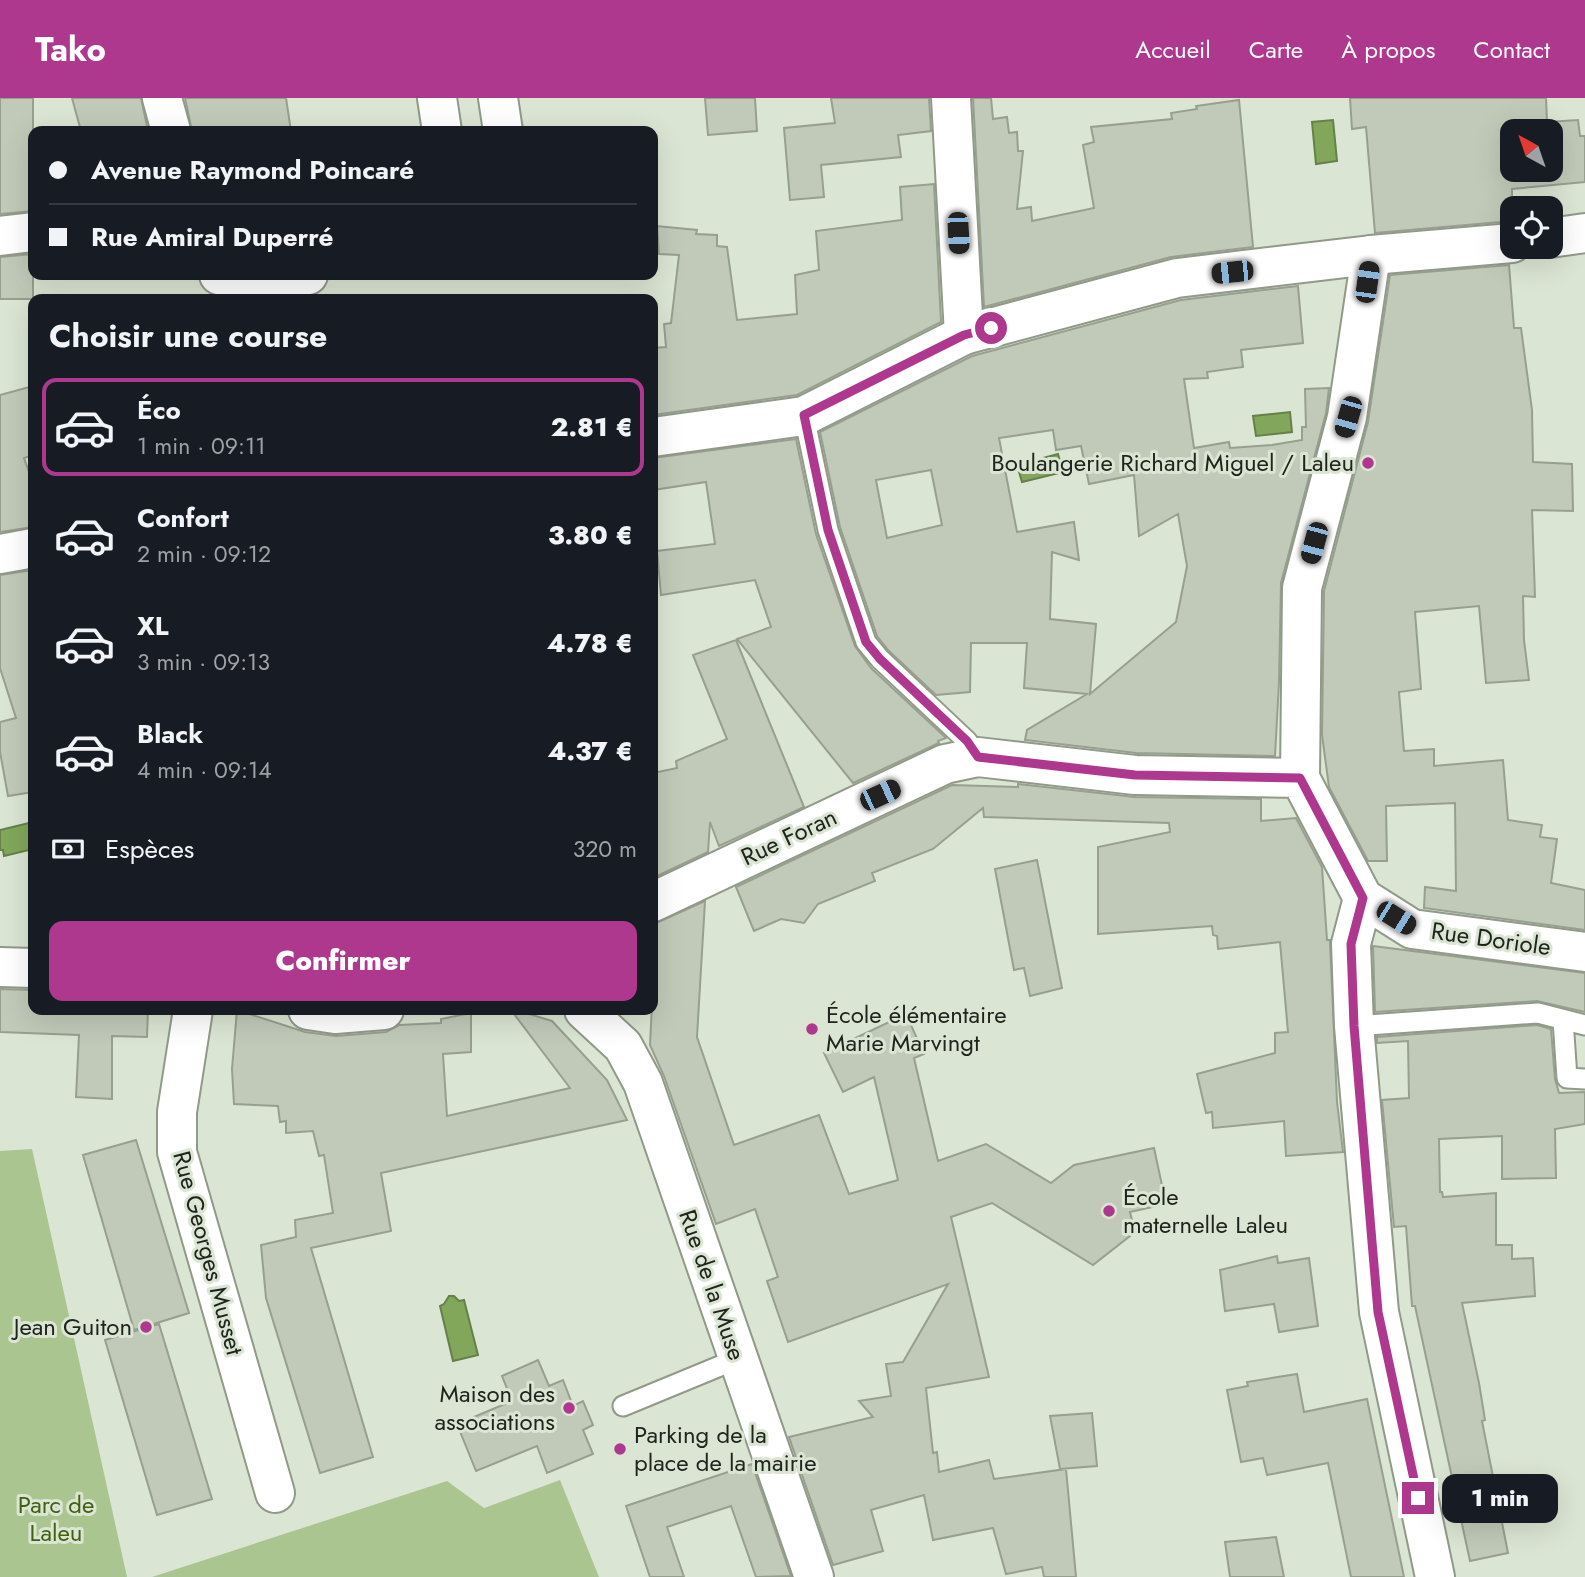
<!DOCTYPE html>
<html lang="fr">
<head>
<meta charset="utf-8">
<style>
	body { margin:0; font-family:Jost,sans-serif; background:#242831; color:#f1f3f6; height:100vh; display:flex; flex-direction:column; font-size:26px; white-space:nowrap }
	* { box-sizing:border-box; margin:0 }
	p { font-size:23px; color:#9ea1a6 }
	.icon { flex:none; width:38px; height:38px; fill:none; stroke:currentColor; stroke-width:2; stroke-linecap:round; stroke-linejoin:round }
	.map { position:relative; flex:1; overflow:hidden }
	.drawer { position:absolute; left:28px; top:196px; width:630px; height:721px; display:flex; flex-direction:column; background:#171b24; border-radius:14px; box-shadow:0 7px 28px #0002 }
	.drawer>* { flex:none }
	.banner { position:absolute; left:28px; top:28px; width:630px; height:154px; border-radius:14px; box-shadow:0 7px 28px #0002; display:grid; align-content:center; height:154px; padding:0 21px; background:#171b24 }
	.needle { width:46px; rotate:320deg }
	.tools { position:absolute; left:1500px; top:21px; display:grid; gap:14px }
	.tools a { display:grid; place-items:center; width:63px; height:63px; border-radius:14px; background:#171b24; box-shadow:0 7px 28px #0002; font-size:35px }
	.end { position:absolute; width:32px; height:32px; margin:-16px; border:9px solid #af388f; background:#fff; box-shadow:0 0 0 4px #fff }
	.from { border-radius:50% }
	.bubble { position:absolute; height:49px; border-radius:14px; background:#171b24; box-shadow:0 7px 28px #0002; font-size:23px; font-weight:800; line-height:49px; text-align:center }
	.car { position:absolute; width:21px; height:42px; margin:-21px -10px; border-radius:9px; box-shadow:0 0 5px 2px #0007; background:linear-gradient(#222 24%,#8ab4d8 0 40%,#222 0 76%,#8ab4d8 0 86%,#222 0) }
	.banner b { display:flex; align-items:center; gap:24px; height:66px; font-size:26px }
	.banner b+b { border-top:2px solid #363941 }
	.banner i { width:18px; height:18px; background:#f1f3f6 }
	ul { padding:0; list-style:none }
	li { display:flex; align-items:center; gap:21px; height:98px; margin:0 14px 10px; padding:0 7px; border:4px solid transparent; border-radius:14px }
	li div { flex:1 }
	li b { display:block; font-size:26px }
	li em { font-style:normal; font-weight:800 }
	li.current { border-color:#af388f }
	li>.icon { width:63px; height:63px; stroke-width:1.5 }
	h2 { padding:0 21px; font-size:32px; line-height:84px }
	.pay { display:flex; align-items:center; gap:18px; height:77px; padding:0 21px; font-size:26px }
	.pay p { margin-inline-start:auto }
	.primary-button { display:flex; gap:14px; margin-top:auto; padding:14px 21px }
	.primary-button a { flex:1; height:80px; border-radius:14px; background:#af388f; color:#fff; font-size:28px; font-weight:800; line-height:80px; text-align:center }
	header { display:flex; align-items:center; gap:42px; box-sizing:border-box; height:98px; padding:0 35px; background:#af388f; color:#fff }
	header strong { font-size:33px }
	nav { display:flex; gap:38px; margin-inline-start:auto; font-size:24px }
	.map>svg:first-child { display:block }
	.green { fill:#abc591 }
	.water { fill:#82a75b; stroke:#658049; stroke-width:2 }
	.building { fill:#c1cab9; stroke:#979f8f; stroke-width:2; fill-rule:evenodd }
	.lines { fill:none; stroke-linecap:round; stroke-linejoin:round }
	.lane-casing { stroke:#919989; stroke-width:23 }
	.street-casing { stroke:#919989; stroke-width:42 }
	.secondary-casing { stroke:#919989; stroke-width:42 }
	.lane { stroke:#fff; stroke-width:19 }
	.street { stroke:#fff; stroke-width:38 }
	.secondary { stroke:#fff; stroke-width:38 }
	.route { stroke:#af388f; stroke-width:9 }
	.poi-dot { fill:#af388f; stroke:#dbe5d3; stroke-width:2.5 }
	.labels { text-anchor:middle; stroke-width:6; stroke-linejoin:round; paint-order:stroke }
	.poi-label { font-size:24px; fill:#20241e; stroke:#dbe5d3; text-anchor:end }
	.street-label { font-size:24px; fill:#20241e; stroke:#dbe5d3 }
	.park-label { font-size:24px; fill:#40610f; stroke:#dbe5d3 }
</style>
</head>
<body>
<header>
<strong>Tako</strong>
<nav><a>Accueil</a><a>Carte</a><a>À propos</a><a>Contact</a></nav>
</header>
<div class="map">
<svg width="1585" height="1479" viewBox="0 0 1585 1479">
	<rect width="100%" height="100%" fill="#dbe5d3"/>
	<!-- green -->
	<path class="green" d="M32 1051 127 1479H0V1053Z
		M560 1382 599 1479H152L447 1383 484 1410Z"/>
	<!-- water -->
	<path class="water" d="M1333 22 1337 63 1316 66 1312 24Z
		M1290 314 1292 334 1256 338 1253 318Z
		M1058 356 1063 374 1022 384 1017 367Z
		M33 724V751L4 758 3 752H0V732Z
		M449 1198H454L459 1203 464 1202 478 1257 453 1263 440 1208 444 1206Z"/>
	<!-- building -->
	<path class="building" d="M0 0H33V113L0 116Z
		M72 0H141L148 33H81Z
		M185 0H286L291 33H192Z
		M705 0H755L757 33 708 37Z
		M831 0H929L931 33 898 37 901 59 821 67 824 99 790 102 784 30 835 25Z
		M973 0H991L993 21 1007 19 1009 35 1017 34 1018 53H1023L1017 111 1031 109 1032 123 1094 110 1083 47 1094 44 1091 29 1172 21 1171 15 1197 11 1196 8 1239 2 1253 149 1171 159 984 209Z
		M1350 0H1546L1547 24 1578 22 1580 38H1585V84L1512 91V123L1375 135 1366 29 1352 31ZM1512 33H1550V72H1512Z
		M934 86 941 224 797 297 653 317V250L666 249 664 226 671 225 679 157 659 156 657 128 697 132 696 136 717 137V148L727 149 737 222 797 216 795 177 819 172 816 133 902 122 900 89Z
		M33 156V201H0V159Z
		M1509 167 1514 230H1521L1532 312 1533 364 1572 366 1573 413 1532 412 1535 499 1523 498 1524 542 1529 582 1486 585 1479 508 1415 514 1421 591 1399 594 1404 653 1434 651V668L1503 662 1508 722 1542 727 1540 739 1557 741 1551 785 1585 792V832L1424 810 1425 789 1456 793 1455 705 1386 708 1387 763H1368L1329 689 1322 637 1324 493 1368 324 1390 177Z
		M1298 188 1303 245 1241 252 1243 269 1207 274 1208 280 1184 281 1194 350 1229 344 1230 350 1272 347 1302 342V329H1306L1305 291 1329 290 1326 315 1281 485 1279 584 1275 658 1136 655 1025 642 1027 632 1087 596 1024 590 1027 545H971L970 594 936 597 889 553 877 538 840 429 820 334 972 258 1181 202ZM1053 332 1056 352 1081 348 1089 386 1134 377 1139 438 1178 416 1187 468 1176 524 1090 596 1096 526 1050 521 1052 454 1079 462 1074 424 1017 434 999 340ZM931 372 942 427 887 440 876 382Z
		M33 288V357L24 360 33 385V429L0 434V297Z
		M796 341 816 436 855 548 871 570 946 640 938 643 939 645 853 685 737 541 771 529 755 482 661 497 657 453 715 446 706 384 653 392V360Z
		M33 472V694L8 698 0 654V624L16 620 0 570V477Z
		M736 542 804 709 719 748 710 724 708 754 653 780V675L677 670 676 663 727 641 693 557Z
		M1018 686 1135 699 1261 701V723L1296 720 1322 769 1327 842H1330L1337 1004 1343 1054 1286 1058 1284 1023 1213 1030 1212 1014 1206 1015 1197 976 1275 955V935L1288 934 1280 844 1218 851 1217 838 1213 837 1212 828 1098 836V749L1170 734 1169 725 984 719 983 710 933 751 872 775 875 783 818 806 804 825 781 821 754 833 736 789 952 687 1018 689Z
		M1037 762 1062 890 1030 898 1024 870 1014 872 995 771Z
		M705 803 697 939 734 1047 819 1017 849 1096 898 1082 874 979 843 994 824 955 906 916 924 956 914 960 938 1063 986 1046 1051 1085 1074 1067 1154 1050 1166 1106 1130 1114 1135 1134 1093 1167 992 1105 951 1119 989 1279 926 1290 933 1355 937 1354 939 1374 989 1362 994 1381 1066 1371 1076 1479H1044L1042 1469 1006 1476 993 1430 933 1442 924 1397 871 1412 883 1453 833 1467 789 1339 873 1319 859 1303 891 1298 886 1266 903 1264 948 1186 788 1244 767 1183 778 1179 755 1111 716 1126 664 978 650 947 656 825Z
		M1373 848 1585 875V914L1537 903 1375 914Z
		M0 891 33 892V912H148L147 939 112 938V1001L76 999 79 937 0 934Z
		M237 912 305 934 336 938 386 934 399 927 441 925V921L471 915V954L443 956 447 1018 570 990 511 912H516L552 923 607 982 627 1022 381 1075 391 1133 311 1150 373 1359 320 1375 266 1200 261 1147 296 1139 295 1122 333 1115 324 1057 319 1058 313 1033 286 1035V1023L280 1024 278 1008 234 1006 232 971Z
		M1537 927 1551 931 1555 981 1559 995 1585 994V1026L1555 1031 1556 1080 1502 1081V1038L1439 1041 1440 1094H1442L1443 1099 1496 1095V1147H1512V1161L1533 1160 1535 1198 1462 1205 1479 1285 1485 1322 1482 1323 1508 1455 1470 1463 1415 1208H1412L1406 1128 1394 1129 1382 1002 1409 1000 1408 943 1377 945V939Z
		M136 1042 189 1215 134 1232 83 1057Z
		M1277 1158 1278 1165 1309 1160 1318 1228 1279 1234 1274 1206 1225 1213 1220 1172Z
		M159 1226 212 1401 157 1417 105 1242Z
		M538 1262 549 1288 563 1282 573 1308 583 1303 593 1327 583 1332 593 1356 547 1375 537 1348 476 1373 457 1326 512 1303 502 1278Z
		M1297 1276 1304 1314 1367 1301 1404 1479H1351L1328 1365 1267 1377 1263 1360 1241 1364 1227 1292 1248 1288 1247 1284Z
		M1092 1315 1097 1368 1060 1371 1050 1318Z
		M752 1366 791 1478 756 1479 731 1408 667 1429 684 1479H650L626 1408Z
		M1276 1439 1284 1479H1230L1225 1444Z"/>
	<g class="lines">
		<defs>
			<path id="lane" d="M804 318 828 432 866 544 880 561 967 643 978 659
				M1563 922 1567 980 1585 981
				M1354 928 1538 915 1585 927
				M623 1308 737 1261"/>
			<path id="street" d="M162 0 171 33
				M437 0 442 33
				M498 0 503 33
				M951 0 964 237
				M0 138 33 134
				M1371 157 1347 319 1302 490 1300 680 1363 800 1351 846 1354 928 1379 1214 1435 1479
				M219 177 259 189 262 201
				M259 189 308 177
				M1363 800 1412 831 1585 854
				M653 804 945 666 978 659 1135 677 1300 680
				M0 869 33 870
				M193 912 177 1014V1054L275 1395
				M308 912 335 916 384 912
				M584 912 623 948 643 985 814 1479"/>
			<path id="secondary" d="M1550 140 1585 135
				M653 339 804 318 964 237 1177 180 1371 157 1512 145
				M0 456 33 450"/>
		</defs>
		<!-- lane casing -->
		<use href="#lane" class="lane-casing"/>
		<!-- street casing -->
		<use href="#street" class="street-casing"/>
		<!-- secondary casing -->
		<use href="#secondary" class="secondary-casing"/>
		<!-- lane -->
		<use href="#lane" class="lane"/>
		<!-- street -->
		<use href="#street" class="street"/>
		<!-- secondary -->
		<use href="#secondary" class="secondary"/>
	</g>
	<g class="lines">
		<!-- route -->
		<path class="route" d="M991 230 964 237 804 317 828 432 866 544 880 561 967 643 978 659 1135 677 1300 680 1363 800 1351 846 1354 928 1371 1132 1378 1214 1418 1400"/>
	</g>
	<!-- markers -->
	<g class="poi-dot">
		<circle cx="1368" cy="365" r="7"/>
		<circle cx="812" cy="931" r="7"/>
		<circle cx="1109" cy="1113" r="7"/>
		<circle cx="146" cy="1229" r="7"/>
		<circle cx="569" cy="1310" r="7"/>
		<circle cx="620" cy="1351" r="7"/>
	</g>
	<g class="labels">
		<!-- poi labels -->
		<g class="poi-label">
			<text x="1354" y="373">Boulangerie Richard Miguel / Laleu</text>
			<text x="826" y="925" text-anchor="start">École élémentaire<tspan x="826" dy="28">Marie Marvingt</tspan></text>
			<text x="1123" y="1107" text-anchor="start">École<tspan x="1123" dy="28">maternelle Laleu</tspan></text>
			<text x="132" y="1237">Jean Guiton</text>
			<text x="555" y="1304">Maison des<tspan x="555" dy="28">associations</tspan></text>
			<text x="634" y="1345" text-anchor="start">Parking de la<tspan x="634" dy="28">place de la mairie</tspan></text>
		</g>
		<!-- street labels -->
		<g class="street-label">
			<text transform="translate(789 739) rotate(-25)" y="8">Rue Foran</text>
			<text transform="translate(1491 841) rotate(8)" y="8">Rue Doriole</text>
			<text transform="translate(208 1155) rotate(75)" y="8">Rue Georges Musset</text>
			<text transform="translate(712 1187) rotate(71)" y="8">Rue de la Muse</text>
		</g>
		<!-- park labels -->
		<g class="park-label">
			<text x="56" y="1415">Parc de<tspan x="56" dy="28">Laleu</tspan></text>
		</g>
	</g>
</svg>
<div class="tools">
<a><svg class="needle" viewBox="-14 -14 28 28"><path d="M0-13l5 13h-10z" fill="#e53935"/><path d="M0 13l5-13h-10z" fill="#9ea1a6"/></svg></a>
<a><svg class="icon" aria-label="locate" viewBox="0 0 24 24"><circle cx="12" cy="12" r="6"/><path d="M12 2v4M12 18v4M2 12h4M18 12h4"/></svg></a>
</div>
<i class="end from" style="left:991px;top:230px"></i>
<i class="end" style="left:1418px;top:1400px"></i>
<div class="bubble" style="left:1442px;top:1376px;width:116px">1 min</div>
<i class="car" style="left:958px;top:135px;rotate:177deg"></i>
<i class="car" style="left:1232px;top:174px;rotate:264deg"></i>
<i class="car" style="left:1367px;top:184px;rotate:8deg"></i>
<i class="car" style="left:1348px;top:319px;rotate:196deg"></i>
<i class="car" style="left:1314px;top:445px;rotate:195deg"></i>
<i class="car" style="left:880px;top:697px;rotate:65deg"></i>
<i class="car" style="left:1396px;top:820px;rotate:122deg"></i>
<div class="banner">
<b><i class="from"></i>Avenue Raymond Poincaré</b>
<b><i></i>Rue Amiral Duperré</b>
</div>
<section class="drawer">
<h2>Choisir une course</h2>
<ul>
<li class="current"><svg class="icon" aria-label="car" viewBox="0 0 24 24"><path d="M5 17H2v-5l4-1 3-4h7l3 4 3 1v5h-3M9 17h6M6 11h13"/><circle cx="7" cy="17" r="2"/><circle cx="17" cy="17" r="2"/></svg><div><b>Éco</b><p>1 min · 09:11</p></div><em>2.81 €</em></li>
<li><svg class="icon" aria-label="car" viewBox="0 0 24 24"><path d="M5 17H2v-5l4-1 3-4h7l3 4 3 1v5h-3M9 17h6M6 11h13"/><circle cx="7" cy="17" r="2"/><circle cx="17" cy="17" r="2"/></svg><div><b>Confort</b><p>2 min · 09:12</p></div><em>3.80 €</em></li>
<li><svg class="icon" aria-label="car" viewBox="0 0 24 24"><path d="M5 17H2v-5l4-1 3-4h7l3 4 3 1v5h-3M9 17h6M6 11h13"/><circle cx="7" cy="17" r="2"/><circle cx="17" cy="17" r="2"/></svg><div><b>XL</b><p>3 min · 09:13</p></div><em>4.78 €</em></li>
<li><svg class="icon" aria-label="car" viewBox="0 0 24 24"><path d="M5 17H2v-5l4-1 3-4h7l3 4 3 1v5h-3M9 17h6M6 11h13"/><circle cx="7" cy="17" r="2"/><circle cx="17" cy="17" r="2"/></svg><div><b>Black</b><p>4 min · 09:14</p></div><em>4.37 €</em></li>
</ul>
<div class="pay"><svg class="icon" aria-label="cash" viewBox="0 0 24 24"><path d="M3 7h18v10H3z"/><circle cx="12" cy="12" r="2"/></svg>Espèces<p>320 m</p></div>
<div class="primary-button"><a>Confirmer</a></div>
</section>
</div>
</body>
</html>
